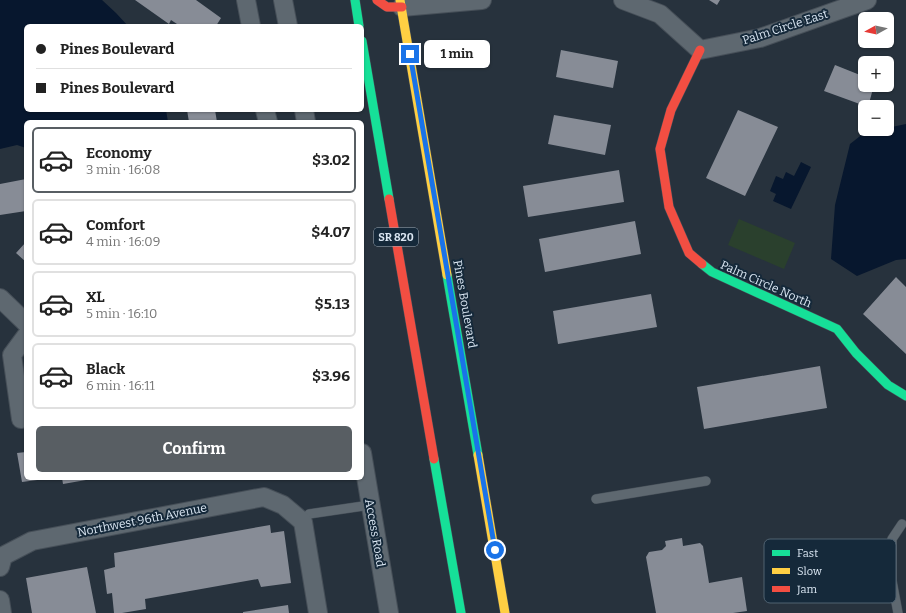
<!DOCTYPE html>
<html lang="en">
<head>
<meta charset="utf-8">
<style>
	body { margin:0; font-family:Bitter,serif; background:#f6f6f6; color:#222; height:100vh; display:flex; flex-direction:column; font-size:15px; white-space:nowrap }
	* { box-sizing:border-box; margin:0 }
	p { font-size:13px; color:#767676 }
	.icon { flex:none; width:22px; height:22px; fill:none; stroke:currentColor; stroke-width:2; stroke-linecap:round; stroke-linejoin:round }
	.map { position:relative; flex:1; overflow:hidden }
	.side { position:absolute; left:24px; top:120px; width:340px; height:360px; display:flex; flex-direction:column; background:#fff; border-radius:6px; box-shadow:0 1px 3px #0004 }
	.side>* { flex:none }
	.banner { position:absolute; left:24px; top:24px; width:340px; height:88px; border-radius:6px; box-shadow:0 1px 3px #0004; display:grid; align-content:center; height:88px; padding:0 12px; background:#fff }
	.needle { width:26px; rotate:262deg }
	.controls { position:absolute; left:858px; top:12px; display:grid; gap:8px }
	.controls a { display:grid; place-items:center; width:36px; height:36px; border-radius:6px; background:#fff; box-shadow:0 1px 3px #0004; font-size:20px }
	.end { position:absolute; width:18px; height:18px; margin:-9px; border:5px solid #1a73e8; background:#fff; box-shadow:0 0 0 2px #fff }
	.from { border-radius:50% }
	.bubble { position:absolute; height:28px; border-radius:6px; background:#fff; box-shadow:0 1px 3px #0004; font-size:13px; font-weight:700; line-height:28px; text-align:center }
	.banner b { display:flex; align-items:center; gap:14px; height:38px; font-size:15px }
	.banner b+b { border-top:1px solid #e0e0e0 }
	.banner i { width:10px; height:10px; background:#222 }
	ul { padding:7px 0 0; list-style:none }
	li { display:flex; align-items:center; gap:12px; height:66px; margin:0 8px 6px; padding:0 4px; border:2px solid #e0e0e0; border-radius:6px }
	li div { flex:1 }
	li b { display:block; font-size:15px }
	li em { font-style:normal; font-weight:700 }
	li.current { border-color:#585e63 }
	li>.icon { width:36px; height:36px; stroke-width:1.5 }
	.action { display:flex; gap:8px; margin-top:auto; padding:8px 12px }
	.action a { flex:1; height:46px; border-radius:6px; background:#585e63; color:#fff; font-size:16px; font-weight:700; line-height:46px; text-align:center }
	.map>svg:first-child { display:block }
	.garden { fill:#2a402d }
	.water { fill:#07172e }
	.building { fill:#878c96 }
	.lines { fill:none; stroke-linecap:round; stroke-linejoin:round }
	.lane-casing { stroke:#464f58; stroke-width:10 }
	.street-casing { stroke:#464f58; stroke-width:20 }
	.fast-casing { stroke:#464f58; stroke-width:10 }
	.slow-casing { stroke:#464f58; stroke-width:10 }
	.jam-casing { stroke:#464f58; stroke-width:10 }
	.lane { stroke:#5e6870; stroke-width:9 }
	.street { stroke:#5e6870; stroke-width:18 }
	.fast { stroke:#16e098; stroke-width:9 }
	.slow { stroke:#ffcf43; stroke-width:9 }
	.jam { stroke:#f24e42; stroke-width:9 }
	.route { stroke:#1a73e8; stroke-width:5 }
	.labels { text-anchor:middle; stroke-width:4; stroke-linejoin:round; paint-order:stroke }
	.shield { fill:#15293a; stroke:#9fadbb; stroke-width:1 }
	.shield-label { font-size:11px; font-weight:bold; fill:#dae6f2 }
	.street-label { font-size:12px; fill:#dae6f2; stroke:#15293a }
	.key { fill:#15293a; stroke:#506271; stroke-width:1 }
	.key-label { font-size:11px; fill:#dae6f2 }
</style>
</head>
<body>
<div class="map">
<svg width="906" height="613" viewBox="0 0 906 613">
	<rect width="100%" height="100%" fill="#27323d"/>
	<!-- garden -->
	<path class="garden" d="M739 219 795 243 784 269 728 245Z"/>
	<!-- water -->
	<path class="water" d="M0 0H102L116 13 128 26H26V110H166L168 122H26V148L17 145 0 149Z
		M906 124V259L896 260 857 276 831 259 835 205 850 144 864 133 882 129H887V128Z
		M801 162 811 167 791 209 773 201 776 194 770 191 776 176 783 179 786 172 794 176Z"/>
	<!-- building -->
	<path class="building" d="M135 0H196L221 18 216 26H180L171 20 169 24Z
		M709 0H720L717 5Z
		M561 50 618 61 613 88 556 77Z
		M835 65 865 77V85H874L868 107 824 91Z
		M187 110H215L217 122H189Z
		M738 110 778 127 745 196 706 178Z
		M554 115 611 125 605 155 548 144Z
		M619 170 624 202 528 217 523 186Z
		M26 179V211L0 215V184Z
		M635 221 641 254 545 272 539 239Z
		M26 242V262L16 253Z
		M896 277 906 287V354L863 314Z
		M651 294 657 327 558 344 553 311Z
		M820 366 827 408 704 429 697 387Z
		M26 452V478H45V479L22 482 17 453Z
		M62 478H86V480L63 484Z
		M270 525 271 533 284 531 291 583 261 587 258 579 145 599 146 609 122 613H114L112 593 107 594 104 570 115 567 114 553Z
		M682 538 683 546 700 543 703 546 709 583 742 577 747 611 733 613H656L646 557 649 552 662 550 666 546 665 541Z
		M87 567 96 613H32L26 578Z
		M288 605 289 613H243V612Z"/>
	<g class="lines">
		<defs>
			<path id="lane" d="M596 499 706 481
				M309 514 370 505
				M898 613 892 581V539L902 524"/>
			<path id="street" d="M246 0 251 26
				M283 0 288 26
				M623 0 660 14 700 50 760 38 867 0
				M402 7 482 0
				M265 110 268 122
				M304 110 306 122
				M0 298 26 323
				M21 419 12 355 26 336
				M362 453 389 613
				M0 567 3 556 32 541 264 497 283 505 303 522 318 613
				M0 600 2 613"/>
			<path id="fast" d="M355 0 359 26
				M362 41 389 199
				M702 264 712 272 837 329 856 353 888 385 906 396
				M447 275 478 455
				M434 459 461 613"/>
			<path id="slow" d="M400 0 447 275
				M478 455 505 613"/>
			<path id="jam" d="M377 0 387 7H402
				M700 50 671 110 660 149 669 207 689 253 702 264
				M389 199 434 459"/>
		</defs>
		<!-- lane casing -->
		<use href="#lane" class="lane-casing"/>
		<!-- street casing -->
		<use href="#street" class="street-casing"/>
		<!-- fast casing -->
		<use href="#fast" class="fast-casing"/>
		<!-- slow casing -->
		<use href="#slow" class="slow-casing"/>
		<!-- jam casing -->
		<use href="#jam" class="jam-casing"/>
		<!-- lane -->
		<use href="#lane" class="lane"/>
		<!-- street -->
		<use href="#street" class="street"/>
		<!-- fast -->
		<use href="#fast" class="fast"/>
		<!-- slow -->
		<use href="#slow" class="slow"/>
		<!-- jam -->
		<use href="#jam" class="jam"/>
	</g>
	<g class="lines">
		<!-- route -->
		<path class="route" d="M410 54 495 550"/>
	</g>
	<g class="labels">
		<!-- shield labels -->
		<rect class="shield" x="374" y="228" width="44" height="18" rx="3"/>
		<g class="shield-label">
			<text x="396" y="241">SR 820</text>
		</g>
		<!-- street labels -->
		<g class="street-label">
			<text transform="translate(785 27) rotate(-18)" y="4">Palm Circle East</text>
			<text transform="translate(766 284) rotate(24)" y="4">Palm Circle North</text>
			<text transform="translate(465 304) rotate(80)" y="4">Pines Boulevard</text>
			<text transform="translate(142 520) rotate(-11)" y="4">Northwest 96th Avenue</text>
			<text transform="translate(375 533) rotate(80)" y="4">Access Road</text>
		</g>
	</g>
	<!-- legend -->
	<rect x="764" y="539" width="132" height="64" rx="6" class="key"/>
	<rect x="772" y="550" width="18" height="6" fill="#16e098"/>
	<rect x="772" y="568" width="18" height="6" fill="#ffcf43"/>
	<rect x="772" y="586" width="18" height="6" fill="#f24e42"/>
	<g class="key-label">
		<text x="797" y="557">Fast</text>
		<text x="797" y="575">Slow</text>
		<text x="797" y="593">Jam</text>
	</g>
</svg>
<div class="controls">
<a><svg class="needle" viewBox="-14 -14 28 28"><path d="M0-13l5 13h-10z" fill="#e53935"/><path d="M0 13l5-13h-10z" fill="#767676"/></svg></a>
<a>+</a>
<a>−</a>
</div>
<i class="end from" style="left:495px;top:550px"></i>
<i class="end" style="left:410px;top:54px"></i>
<div class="bubble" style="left:424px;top:40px;width:66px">1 min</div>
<div class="banner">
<b><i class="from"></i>Pines Boulevard</b>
<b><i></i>Pines Boulevard</b>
</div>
<section class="side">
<ul>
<li class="current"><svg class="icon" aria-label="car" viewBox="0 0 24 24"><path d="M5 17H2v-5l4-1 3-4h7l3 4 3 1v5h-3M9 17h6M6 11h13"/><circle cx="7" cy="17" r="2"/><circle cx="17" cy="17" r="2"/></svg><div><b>Economy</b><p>3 min · 16:08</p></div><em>$3.02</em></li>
<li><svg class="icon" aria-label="car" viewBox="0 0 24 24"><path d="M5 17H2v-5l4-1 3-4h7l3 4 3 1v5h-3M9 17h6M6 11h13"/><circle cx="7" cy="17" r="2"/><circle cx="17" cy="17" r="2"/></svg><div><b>Comfort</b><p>4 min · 16:09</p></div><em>$4.07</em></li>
<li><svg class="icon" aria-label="car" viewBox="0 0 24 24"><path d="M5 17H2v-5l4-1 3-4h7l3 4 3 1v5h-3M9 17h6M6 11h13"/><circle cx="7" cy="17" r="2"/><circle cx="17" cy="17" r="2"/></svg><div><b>XL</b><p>5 min · 16:10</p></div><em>$5.13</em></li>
<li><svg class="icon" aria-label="car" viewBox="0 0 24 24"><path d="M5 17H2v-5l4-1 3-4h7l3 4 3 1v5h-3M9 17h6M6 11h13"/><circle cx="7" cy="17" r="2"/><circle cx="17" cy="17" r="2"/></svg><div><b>Black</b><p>6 min · 16:11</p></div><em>$3.96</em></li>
</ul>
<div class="action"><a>Confirm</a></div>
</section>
</div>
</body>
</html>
